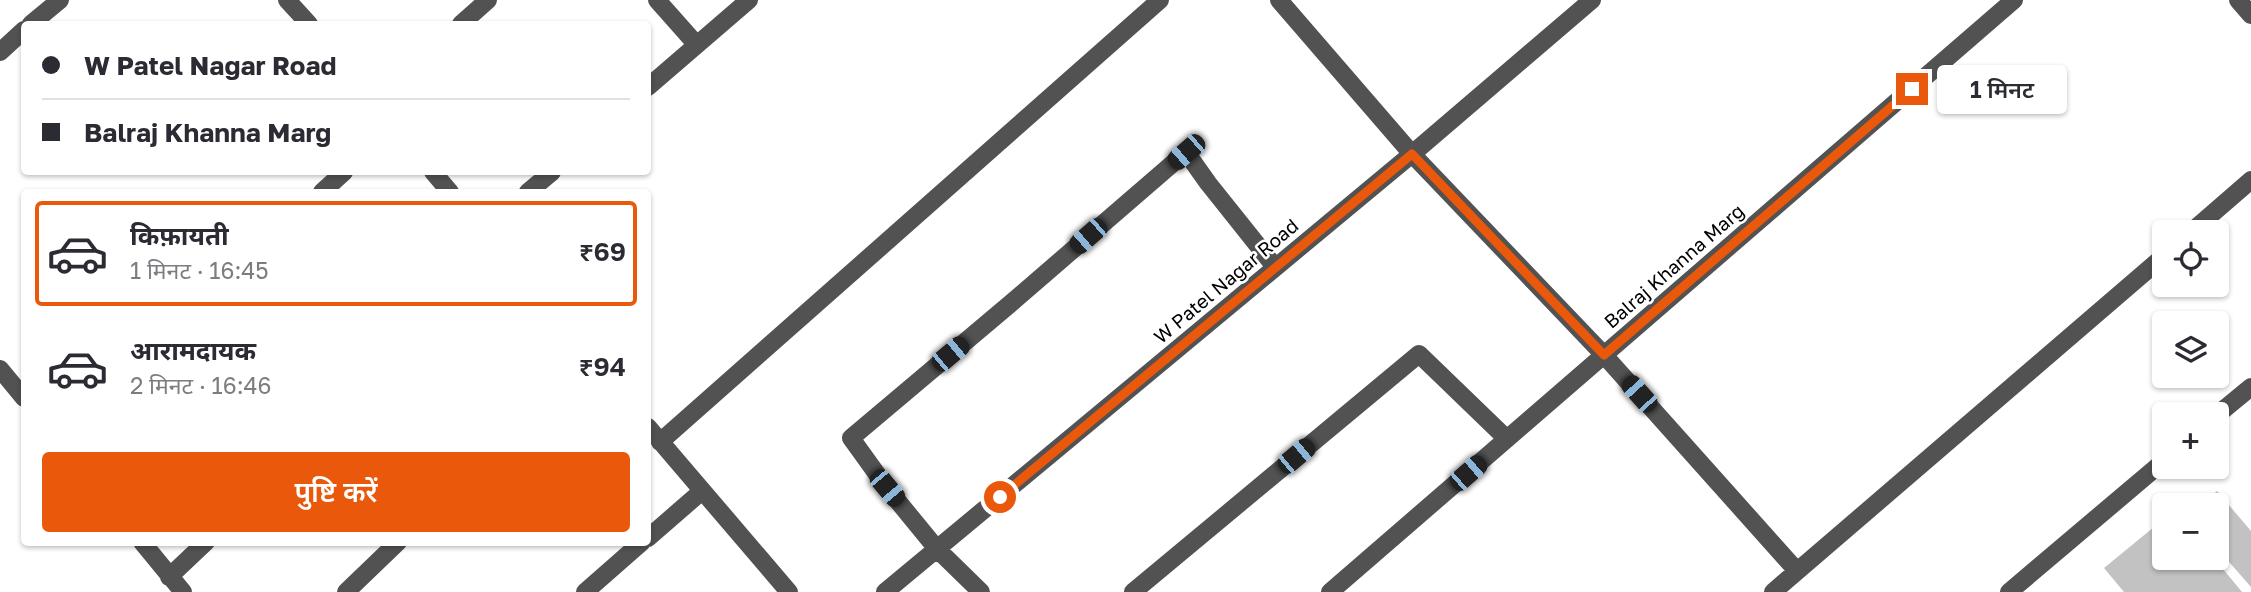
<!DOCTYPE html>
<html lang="hi">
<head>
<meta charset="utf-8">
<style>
	body { margin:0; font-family:"Golos Text","Noto Sans Devanagari",sans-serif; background:#f2f2f3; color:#2b2b33; height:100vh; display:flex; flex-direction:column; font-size:26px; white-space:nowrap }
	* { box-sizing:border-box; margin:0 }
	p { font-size:23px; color:#7c7c81 }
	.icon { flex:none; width:38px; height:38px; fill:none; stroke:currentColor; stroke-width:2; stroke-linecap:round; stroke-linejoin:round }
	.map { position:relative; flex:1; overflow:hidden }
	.panel { position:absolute; left:21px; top:189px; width:630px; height:357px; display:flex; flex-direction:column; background:#fff; border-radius:7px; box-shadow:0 2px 5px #0004 }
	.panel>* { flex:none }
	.hud { position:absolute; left:21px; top:21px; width:630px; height:154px; border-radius:7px; box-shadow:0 2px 5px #0004; display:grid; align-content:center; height:154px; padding:0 21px; background:#fff }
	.controls { position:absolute; left:2152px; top:220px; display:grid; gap:14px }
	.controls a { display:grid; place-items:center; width:77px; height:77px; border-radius:7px; background:#fff; box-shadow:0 2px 5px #0004; font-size:35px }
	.end { position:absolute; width:32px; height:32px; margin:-16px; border:9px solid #ea580c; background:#fff; box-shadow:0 0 0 4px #fff }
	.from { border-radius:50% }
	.bubble { position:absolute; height:49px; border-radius:7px; background:#fff; box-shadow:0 2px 5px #0004; font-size:23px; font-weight:600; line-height:49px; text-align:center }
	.car { position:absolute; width:21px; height:42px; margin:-21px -10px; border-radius:9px; box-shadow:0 0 5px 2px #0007; background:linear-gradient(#222 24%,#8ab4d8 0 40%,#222 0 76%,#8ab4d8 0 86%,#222 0) }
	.hud b { display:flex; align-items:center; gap:24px; height:66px; font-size:26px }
	.hud b+b { border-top:2px solid #e1e1e2 }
	.hud i { width:18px; height:18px; background:#2b2b33 }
	ul { padding:12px 0 0; list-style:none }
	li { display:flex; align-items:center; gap:21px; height:105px; margin:0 14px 10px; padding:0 7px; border:4px solid transparent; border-radius:7px }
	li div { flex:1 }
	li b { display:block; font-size:26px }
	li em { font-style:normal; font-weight:600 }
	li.current { border-color:#ea580c }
	li>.icon { width:63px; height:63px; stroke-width:1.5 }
	.action { display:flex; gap:14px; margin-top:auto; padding:14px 21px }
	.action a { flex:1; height:80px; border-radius:7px; background:#ea580c; color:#fff; font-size:28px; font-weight:600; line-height:80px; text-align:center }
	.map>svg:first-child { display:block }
	.building { fill:#c2c2c2 }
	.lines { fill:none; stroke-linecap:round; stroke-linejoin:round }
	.minor { stroke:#525252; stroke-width:18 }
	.route { stroke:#ea580c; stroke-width:9 }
	.labels { text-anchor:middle; stroke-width:5; stroke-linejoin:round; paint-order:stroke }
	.street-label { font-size:19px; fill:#000; stroke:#fff }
</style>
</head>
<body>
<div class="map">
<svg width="2251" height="592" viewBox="0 0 2251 592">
	<rect width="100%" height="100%" fill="#fff"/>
	<!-- building -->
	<path class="building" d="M2217 491 2251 531V587L2217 548V506H2200Z
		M2165 518V558H2214L2242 592H2124L2104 568Z"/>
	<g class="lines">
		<!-- minor -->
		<path class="minor" d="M287 0 309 24
			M657 0 696 44
			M1279 0 1412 154 1604 355 1797 571
			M2238 0 2251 15
			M31 24 60 0
			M461 24 488 0
			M0 52 24 30
			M648 87 749 0
			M433 172 450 192
			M322 192 344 172
			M528 192 552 172
			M2190 233 2251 180
			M0 369 24 398
			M2217 415 2251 387
			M648 427 789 592
			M660 442 1160 0
			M648 538 702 491
			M142 542 183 592
			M169 577 206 542
			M346 592 398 542
			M585 592 642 542
			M885 592 1412 154 1592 0
			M981 592 937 549 887 488 851 438 1010 304 1186 152 1208 183 1275 267
			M1133 592 1419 354 1507 439
			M1330 592 2014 0
			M1773 592 2165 255
			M2009 592 2165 460"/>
	</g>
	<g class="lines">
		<!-- route -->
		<path class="route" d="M1000 497 1412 154 1604 355 1912 89"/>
	</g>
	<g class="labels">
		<!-- street labels -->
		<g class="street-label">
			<text transform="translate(1674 266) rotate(-41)" y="7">Balraj Khanna Marg</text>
			<text transform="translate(1226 281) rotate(-40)" y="7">W Patel Nagar Road</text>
		</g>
	</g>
</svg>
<div class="controls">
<a><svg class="icon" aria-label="locate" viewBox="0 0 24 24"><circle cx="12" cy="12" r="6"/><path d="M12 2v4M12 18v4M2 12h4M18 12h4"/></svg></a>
<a><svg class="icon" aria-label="layers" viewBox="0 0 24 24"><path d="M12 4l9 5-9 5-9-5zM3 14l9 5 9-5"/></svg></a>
<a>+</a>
<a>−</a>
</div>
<i class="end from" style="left:1000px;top:497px"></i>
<i class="end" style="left:1912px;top:89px"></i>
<div class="bubble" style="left:1937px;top:65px;width:130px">1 मिनट</div>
<i class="car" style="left:1186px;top:152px;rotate:229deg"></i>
<i class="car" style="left:1088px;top:236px;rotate:229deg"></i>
<i class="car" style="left:950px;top:354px;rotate:50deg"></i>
<i class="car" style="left:1639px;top:394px;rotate:318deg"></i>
<i class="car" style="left:1296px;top:456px;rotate:50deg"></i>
<i class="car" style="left:1468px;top:473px;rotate:49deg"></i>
<i class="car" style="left:887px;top:488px;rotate:140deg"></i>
<div class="hud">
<b><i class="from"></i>W Patel Nagar Road</b>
<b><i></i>Balraj Khanna Marg</b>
</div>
<section class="panel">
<ul>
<li class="current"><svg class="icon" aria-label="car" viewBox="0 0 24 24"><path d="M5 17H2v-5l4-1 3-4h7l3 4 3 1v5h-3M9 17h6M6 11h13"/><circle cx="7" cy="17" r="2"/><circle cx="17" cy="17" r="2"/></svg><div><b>किफ़ायती</b><p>1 मिनट · 16:45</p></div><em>₹69</em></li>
<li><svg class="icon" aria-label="car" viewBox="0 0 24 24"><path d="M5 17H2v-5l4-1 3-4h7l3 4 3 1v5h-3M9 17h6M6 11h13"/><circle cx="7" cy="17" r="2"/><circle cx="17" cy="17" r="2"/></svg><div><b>आरामदायक</b><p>2 मिनट · 16:46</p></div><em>₹94</em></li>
</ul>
<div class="action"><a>पुष्टि करें</a></div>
</section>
</div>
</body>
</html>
